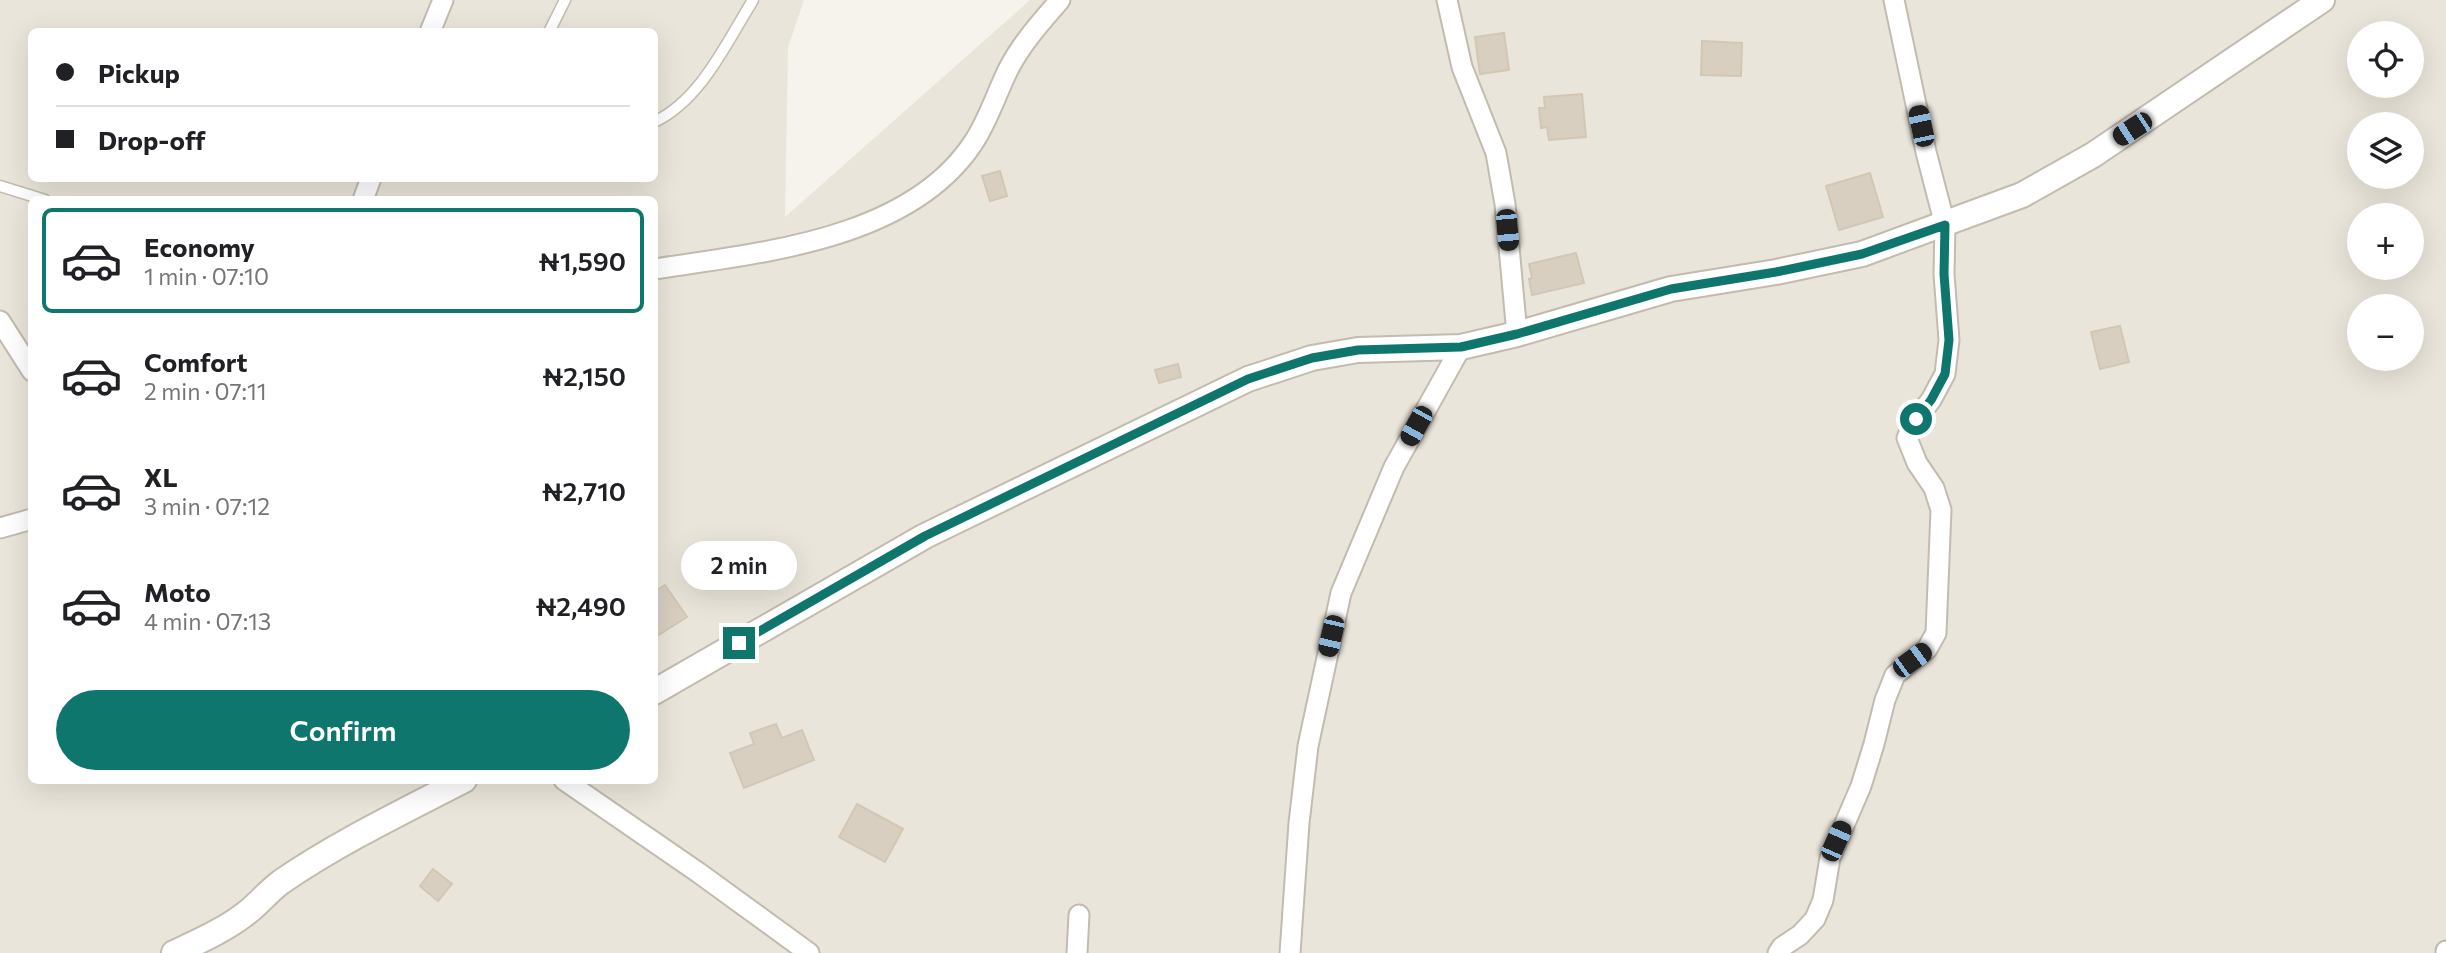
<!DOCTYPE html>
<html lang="en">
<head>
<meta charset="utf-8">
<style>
	body { margin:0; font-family:Commissioner,sans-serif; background:#f2f2f2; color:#202124; height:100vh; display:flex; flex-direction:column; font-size:26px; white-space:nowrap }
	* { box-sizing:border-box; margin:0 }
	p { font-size:23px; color:#757577 }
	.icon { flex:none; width:38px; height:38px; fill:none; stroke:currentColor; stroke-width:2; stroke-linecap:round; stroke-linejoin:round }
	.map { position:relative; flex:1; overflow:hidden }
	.drawer { position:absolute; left:28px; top:196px; width:630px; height:588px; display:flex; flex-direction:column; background:#fff; border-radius:10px; box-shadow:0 7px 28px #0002 }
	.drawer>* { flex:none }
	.guide { position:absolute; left:28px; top:28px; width:630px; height:154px; border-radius:10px; box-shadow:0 7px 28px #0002; display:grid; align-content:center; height:154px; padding:0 28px; background:#fff }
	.buttons { position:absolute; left:2347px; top:21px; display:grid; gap:14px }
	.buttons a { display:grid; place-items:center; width:77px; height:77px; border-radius:50%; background:#fff; box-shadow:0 7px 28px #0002; font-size:35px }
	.end { position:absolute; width:32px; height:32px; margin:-16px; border:9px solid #0f766e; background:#fff; box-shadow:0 0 0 4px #fff }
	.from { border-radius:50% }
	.bubble { position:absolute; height:49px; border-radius:24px; background:#fff; box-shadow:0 7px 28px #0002; font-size:23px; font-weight:600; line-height:49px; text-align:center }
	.car { position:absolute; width:21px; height:42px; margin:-21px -10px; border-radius:9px; box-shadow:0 0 5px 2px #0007; background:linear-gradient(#222 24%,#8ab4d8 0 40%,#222 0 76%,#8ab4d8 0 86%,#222 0) }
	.guide b { display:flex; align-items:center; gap:24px; height:66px; font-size:26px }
	.guide b+b { border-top:2px solid #e0e0e0 }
	.guide i { width:18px; height:18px; background:#202124 }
	ul { padding:12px 0 0; list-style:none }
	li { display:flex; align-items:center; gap:21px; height:105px; margin:0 14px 10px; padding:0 14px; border:4px solid transparent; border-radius:10px }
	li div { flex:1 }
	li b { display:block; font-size:26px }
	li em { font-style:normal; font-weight:600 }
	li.on { border-color:#0f766e }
	li>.icon { width:63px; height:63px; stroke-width:1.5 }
	.cta { display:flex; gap:14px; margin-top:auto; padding:14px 28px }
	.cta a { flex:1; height:80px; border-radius:42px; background:#0f766e; color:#fff; font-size:28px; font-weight:600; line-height:80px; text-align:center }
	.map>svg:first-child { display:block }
	.residential { fill:#eae5da; fill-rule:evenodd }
	.building { fill:#d8cfc1; stroke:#d3c7b4; stroke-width:2 }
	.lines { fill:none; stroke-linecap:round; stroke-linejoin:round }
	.service-casing { stroke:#c2bbae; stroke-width:13 }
	.minor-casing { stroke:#c2bbae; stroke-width:23 }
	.tertiary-casing { stroke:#c2bbae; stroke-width:28 }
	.service { stroke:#fff; stroke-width:10 }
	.minor { stroke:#fff; stroke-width:19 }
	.tertiary { stroke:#fff; stroke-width:24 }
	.route { stroke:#0f766e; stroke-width:9 }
</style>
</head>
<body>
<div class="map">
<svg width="2446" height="953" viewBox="0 0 2446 953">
	<rect width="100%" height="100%" fill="#f6f3ec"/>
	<!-- residential -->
	<path class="residential" d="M0 0H804L788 47 785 217 1030 0H2446V953H0ZM32 32H654V178H32ZM2359 33H2412V86H2359ZM2359 124H2412V177H2359ZM32 200H654V780H32ZM2359 215H2412V268H2359ZM2359 306H2412V359H2359Z"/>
	<!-- building -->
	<path class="building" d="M1504 33 1509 70 1480 74 1475 37Z
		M1702 41 1742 43 1741 76 1701 75Z
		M1582 94 1586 137 1549 140 1547 127 1541 128 1539 108H1545L1544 97Z
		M1000 171 1007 196 990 201 982 176Z
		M1870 173 1883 217 1839 230 1826 186Z
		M1576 253 1584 283 1532 295 1529 279 1532 278 1529 264Z
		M2120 326 2129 362 2100 369 2091 332Z
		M1178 364 1181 377 1159 383 1155 370Z
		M665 585 687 617 654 638V592Z
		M776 724 782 738 802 730 814 760 744 788 730 753 754 744 750 733Z
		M857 804 903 829 885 862 839 837Z
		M433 869 452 884 438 901 420 886Z"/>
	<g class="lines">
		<defs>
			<path id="service" d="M549 32 565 0
				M654 122C701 100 727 42 753 0
				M0 186 45 200"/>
			<path id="minor" d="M1447 0 1462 67 1496 153 1505 204 1517 334
				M430 32 443 0
				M363 200 371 178
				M654 269C760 253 912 240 975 140 989 118 997 92 1009 68 1022 43 1041 22 1060 0
				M0 321 32 371
				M0 528 32 519
				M564 780 699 873 809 953
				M1077 953 1079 915
				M1290 953 1299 823 1308 746 1341 593 1394 467 1461 347
				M1778 953 1782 947 1800 935 1815 919 1823 900 1830 858 1861 786 1874 744 1885 700 1895 675 1927 649 1936 633 1941 510 1934 488 1917 463 1907 438 1916 419 1931 400 1945 374 1949 340 1944 274 1945 225 1926 152 1894 0
				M2446 953V951"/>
			<path id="tertiary" d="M654 692 925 536 1248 379 1312 358 1358 350 1461 347 1517 334 1671 289 1776 272 1862 254 2022 195 2093 155 2322 0
				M174 953C200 941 227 929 249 911 260 902 269 891 281 882 338 843 402 812 464 780"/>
		</defs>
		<!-- service casing -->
		<use href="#service" class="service-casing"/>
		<!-- minor casing -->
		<use href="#minor" class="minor-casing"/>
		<!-- tertiary casing -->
		<use href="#tertiary" class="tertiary-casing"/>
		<!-- service -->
		<use href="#service" class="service"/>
		<!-- minor -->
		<use href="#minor" class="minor"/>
		<!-- tertiary -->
		<use href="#tertiary" class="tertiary"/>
	</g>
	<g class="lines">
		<!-- route -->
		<path class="route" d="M739 643 925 536 1248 379 1312 358 1358 350 1461 347 1517 334 1671 289 1776 272 1862 254 1945 225 1944 274 1949 340 1945 374 1931 400 1916 419"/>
	</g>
</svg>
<div class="buttons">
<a><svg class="icon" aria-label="locate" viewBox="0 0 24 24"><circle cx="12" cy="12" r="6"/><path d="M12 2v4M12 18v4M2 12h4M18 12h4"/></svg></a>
<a><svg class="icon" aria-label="layers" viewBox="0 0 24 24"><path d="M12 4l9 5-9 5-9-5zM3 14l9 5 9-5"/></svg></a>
<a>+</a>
<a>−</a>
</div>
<i class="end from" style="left:1916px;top:419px"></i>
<i class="end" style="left:739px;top:643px"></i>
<div class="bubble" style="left:681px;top:541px;width:116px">2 min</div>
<i class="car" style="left:1921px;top:126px;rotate:348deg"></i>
<i class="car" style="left:2132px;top:129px;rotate:237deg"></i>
<i class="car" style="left:1507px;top:230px;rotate:175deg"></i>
<i class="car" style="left:1416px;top:426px;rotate:209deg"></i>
<i class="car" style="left:1331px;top:636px;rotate:193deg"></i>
<i class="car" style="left:1912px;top:660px;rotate:54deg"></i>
<i class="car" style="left:1836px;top:841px;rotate:24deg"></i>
<div class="guide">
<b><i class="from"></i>Pickup</b>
<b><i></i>Drop-off</b>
</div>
<section class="drawer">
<ul>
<li class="on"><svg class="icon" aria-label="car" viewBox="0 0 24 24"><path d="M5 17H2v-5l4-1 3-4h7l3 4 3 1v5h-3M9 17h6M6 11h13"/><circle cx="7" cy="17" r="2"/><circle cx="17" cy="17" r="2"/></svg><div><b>Economy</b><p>1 min · 07:10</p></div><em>₦1,590</em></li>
<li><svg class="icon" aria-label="car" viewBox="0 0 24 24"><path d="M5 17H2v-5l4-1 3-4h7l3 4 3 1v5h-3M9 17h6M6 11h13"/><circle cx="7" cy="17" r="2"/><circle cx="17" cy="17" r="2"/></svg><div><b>Comfort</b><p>2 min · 07:11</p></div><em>₦2,150</em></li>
<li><svg class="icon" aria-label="car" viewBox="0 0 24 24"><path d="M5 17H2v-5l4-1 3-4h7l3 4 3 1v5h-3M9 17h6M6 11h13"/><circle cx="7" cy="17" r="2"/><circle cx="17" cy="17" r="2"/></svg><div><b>XL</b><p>3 min · 07:12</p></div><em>₦2,710</em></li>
<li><svg class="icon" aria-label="car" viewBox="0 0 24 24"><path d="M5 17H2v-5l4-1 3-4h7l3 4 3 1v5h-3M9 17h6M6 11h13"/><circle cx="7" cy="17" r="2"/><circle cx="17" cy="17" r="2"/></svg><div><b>Moto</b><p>4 min · 07:13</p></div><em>₦2,490</em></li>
</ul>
<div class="cta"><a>Confirm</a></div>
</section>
</div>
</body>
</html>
